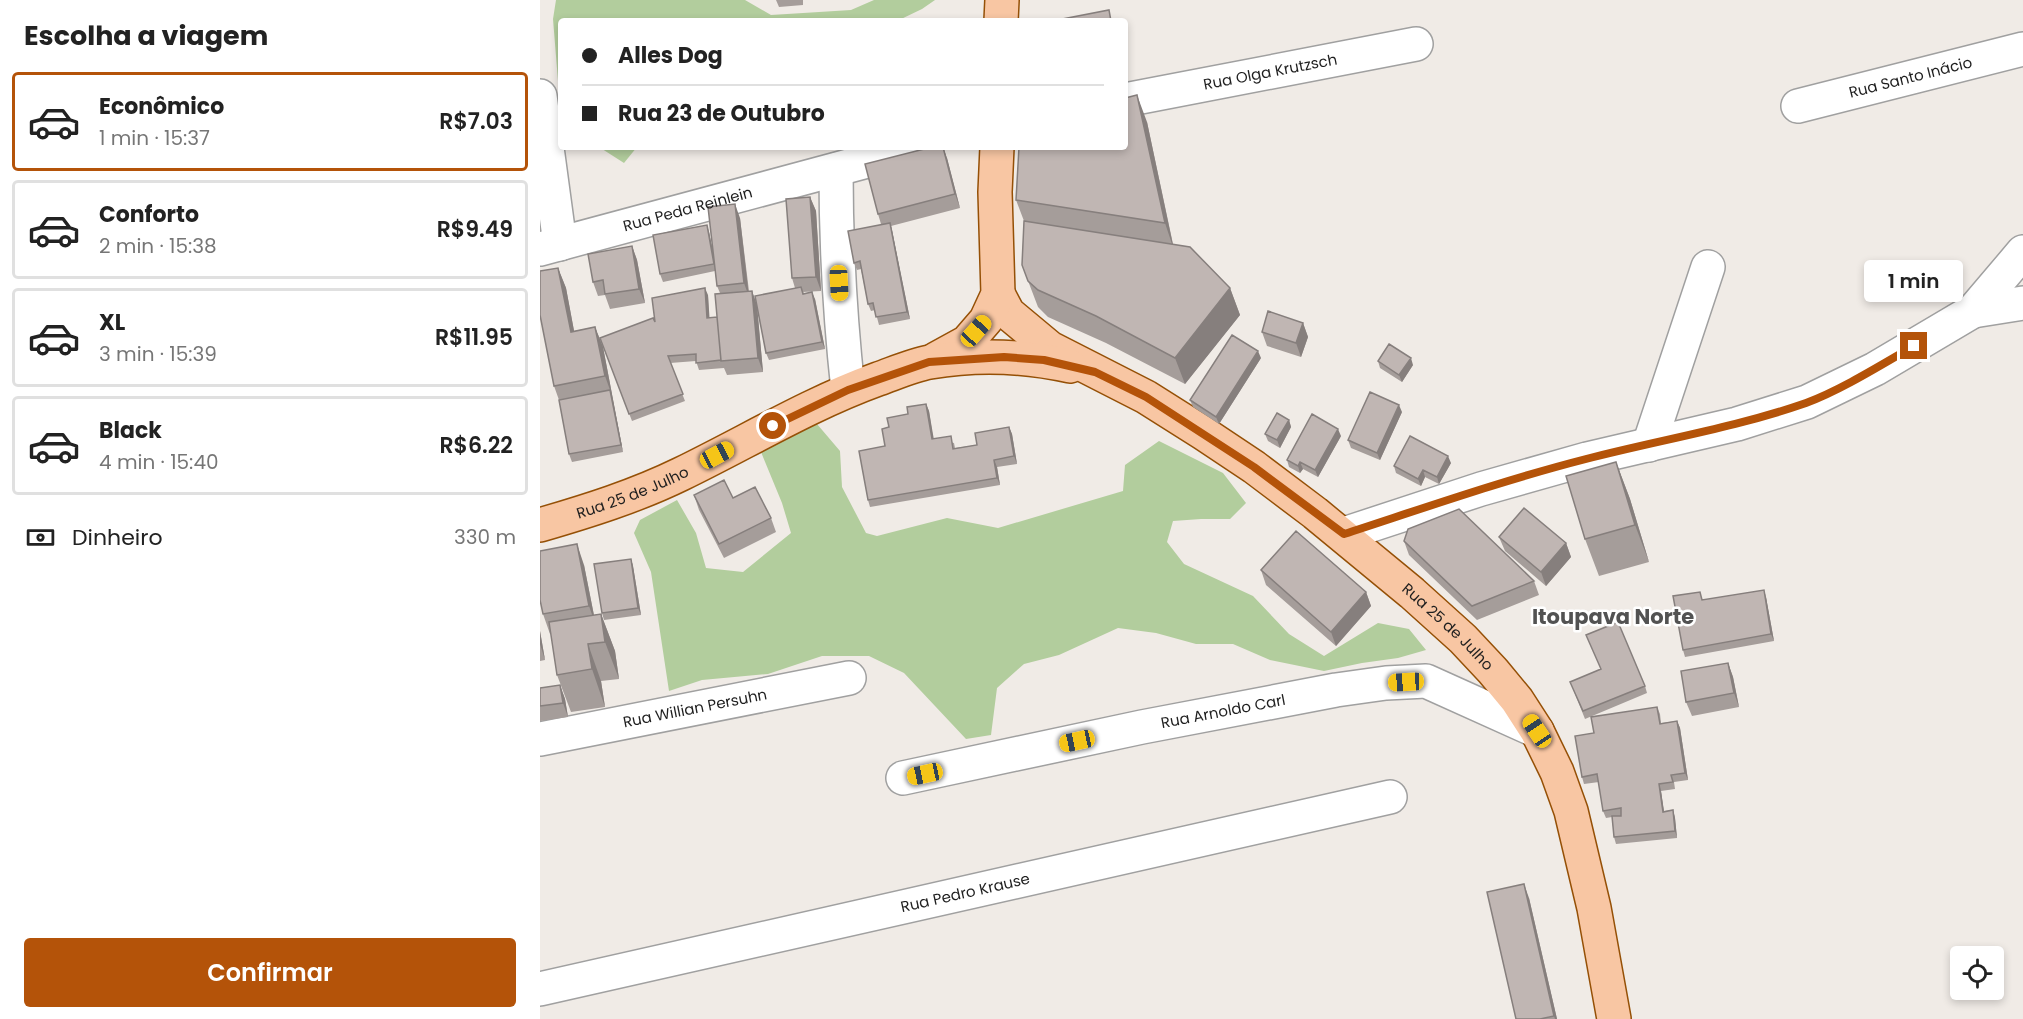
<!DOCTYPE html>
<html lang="pt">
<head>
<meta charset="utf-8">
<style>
	body { margin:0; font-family:Poppins,sans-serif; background:#f2f2f2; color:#222; height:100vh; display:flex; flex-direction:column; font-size:22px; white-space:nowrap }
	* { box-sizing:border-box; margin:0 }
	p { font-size:20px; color:#767676 }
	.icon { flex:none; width:33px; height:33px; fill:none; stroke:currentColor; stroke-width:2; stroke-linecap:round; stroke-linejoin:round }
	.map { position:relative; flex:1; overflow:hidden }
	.details { display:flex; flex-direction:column; background:#fff; width:540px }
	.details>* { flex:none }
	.hud { position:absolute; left:18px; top:18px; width:570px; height:132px; border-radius:6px; box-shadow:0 3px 9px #0003; display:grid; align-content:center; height:132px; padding:0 24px; background:#fff }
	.tools { position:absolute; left:1410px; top:946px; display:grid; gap:12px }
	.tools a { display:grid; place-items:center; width:54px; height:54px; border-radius:6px; background:#fff; box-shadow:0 3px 9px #0003; font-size:30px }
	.end { position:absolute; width:27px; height:27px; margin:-14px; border:8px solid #b45309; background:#fff; box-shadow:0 0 0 3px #fff }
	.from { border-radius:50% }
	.bubble { position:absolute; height:42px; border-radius:6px; background:#fff; box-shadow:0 3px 9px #0003; font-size:20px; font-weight:600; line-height:42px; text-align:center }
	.car { position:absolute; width:18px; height:36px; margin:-18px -9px; border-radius:8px; box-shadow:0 0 4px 2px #0007; background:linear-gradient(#f5c518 24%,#345 0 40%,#f5c518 0 76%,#345 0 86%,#f5c518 0) }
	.hud b { display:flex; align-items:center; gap:21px; height:57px; font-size:22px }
	.hud b+b { border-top:2px solid #e0e0e0 }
	.hud i { width:15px; height:15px; background:#222 }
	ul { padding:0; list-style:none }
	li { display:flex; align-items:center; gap:18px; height:99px; margin:0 12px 9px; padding:0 12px; border:3px solid #e0e0e0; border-radius:6px }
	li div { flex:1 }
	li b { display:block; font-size:22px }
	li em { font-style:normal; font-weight:600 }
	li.selected { border-color:#b45309 }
	li>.icon { width:54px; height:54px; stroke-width:1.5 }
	h2 { padding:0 24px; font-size:27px; line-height:72px }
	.pay { display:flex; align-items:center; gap:15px; height:66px; padding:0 24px; font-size:22px }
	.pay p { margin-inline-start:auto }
	.primary-button { display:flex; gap:12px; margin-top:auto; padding:12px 24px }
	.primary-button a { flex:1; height:69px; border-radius:6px; background:#b45309; color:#fff; font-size:24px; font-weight:600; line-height:69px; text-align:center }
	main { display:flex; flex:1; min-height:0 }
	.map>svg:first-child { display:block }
	.forest { fill:#b2cd9d }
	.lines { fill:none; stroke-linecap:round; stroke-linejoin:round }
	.minor-casing { stroke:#a0a0a0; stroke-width:36 }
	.major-casing { stroke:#955006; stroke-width:36 }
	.minor { stroke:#fff; stroke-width:33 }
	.major { stroke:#f8c6a3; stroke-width:33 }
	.wall { fill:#a59d9a }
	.shaded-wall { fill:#867f7d }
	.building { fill:#c0b6b3; stroke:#867f7d; stroke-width:1.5 }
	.route { stroke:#b45309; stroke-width:8 }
	.labels { text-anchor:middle; stroke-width:5; stroke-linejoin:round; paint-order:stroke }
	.street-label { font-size:15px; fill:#1f1f1f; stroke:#fff }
	.district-label { font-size:21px; font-weight:bold; fill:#525252; stroke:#fff }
</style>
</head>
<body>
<main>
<section class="details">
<h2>Escolha a viagem</h2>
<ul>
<li class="selected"><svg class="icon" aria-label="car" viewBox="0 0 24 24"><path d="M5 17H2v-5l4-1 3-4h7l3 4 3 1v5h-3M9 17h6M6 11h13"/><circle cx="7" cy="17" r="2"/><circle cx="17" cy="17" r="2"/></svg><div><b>Econômico</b><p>1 min · 15:37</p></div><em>R$7.03</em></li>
<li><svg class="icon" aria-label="car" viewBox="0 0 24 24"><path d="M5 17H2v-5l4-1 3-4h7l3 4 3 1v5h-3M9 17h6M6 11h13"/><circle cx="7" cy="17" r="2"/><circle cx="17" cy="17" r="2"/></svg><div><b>Conforto</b><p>2 min · 15:38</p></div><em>R$9.49</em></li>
<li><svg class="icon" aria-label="car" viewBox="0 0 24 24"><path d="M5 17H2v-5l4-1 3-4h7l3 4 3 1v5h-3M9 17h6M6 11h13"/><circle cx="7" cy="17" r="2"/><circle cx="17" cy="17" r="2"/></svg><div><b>XL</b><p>3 min · 15:39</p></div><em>R$11.95</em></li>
<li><svg class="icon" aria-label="car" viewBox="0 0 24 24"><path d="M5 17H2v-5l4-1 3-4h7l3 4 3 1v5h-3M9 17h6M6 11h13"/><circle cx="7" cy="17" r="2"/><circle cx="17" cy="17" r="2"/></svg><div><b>Black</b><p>4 min · 15:40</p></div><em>R$6.22</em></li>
</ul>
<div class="pay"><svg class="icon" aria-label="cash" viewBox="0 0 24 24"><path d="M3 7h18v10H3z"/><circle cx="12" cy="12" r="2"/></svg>Dinheiro<p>330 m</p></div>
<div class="primary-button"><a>Confirmar</a></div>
</section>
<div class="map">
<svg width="1483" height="1019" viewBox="0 0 1483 1019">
	<rect width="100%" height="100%" fill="#f0ebe6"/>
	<!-- forest -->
	<path class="forest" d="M16 0H205L231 15 311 10 334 0H395L382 9 357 21H21V90L18 81 13 19Z
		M59 147H97L84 163Z
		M277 424 300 451 302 487 326 533 337 536 407 518 458 528 583 491 585 465 619 441 683 473 706 503 690 519H661L633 521 627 542 644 564 713 596 749 634 784 656 838 623 869 629 886 650 858 658 822 663 784 671 730 660 693 644H656L616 633 578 628 519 655 484 664 457 688 451 735 426 739 364 673 329 656H282L228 674 162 680 129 691 111 572 94 533 100 520 137 500 156 533 166 568 203 572 251 533 242 503 221 452 245 438Z"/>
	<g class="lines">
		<defs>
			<g id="minor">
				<path d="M0 96 20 244"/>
				<path id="s1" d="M585 100 876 44"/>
				<path id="s2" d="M1258 106 1483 49"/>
				<path d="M296 170C296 244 300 317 308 390"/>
				<path id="s3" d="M0 249 379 147"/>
				<path d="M1433 311 1483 303"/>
				<path d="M1109 445 1168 267"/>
				<path d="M804 534 941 489 1047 459 1197 424 1267 402 1335 369 1433 311 1483 252"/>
				<path id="s4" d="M0 739 309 678"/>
				<path id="s5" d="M363 778 602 727 796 690 846 683 886 681 997 731"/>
				<path id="s6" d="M0 989 850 797"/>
			</g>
			<g id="major">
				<path d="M461 21 462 0"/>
				<path id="s7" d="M458 294 468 313 510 348 606 397 663 433 714 467 775 513 872 593 923 639 953 671 977 700 997 731 1017 772 1031 811 1054 908 1074 1019"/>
				<path d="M396 359 427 342 446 320 458 294 455 192 457 147"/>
				<path id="s8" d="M0 525C48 511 96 496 141 474 207 442 269 404 338 379 355 373 373 365 390 362 437 354 485 356 530 366"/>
			</g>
		</defs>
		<!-- minor casing -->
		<use href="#minor" class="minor-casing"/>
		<!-- major casing -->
		<use href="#major" class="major-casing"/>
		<!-- minor -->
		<use href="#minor" class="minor"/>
		<!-- major -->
		<use href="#major" class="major"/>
	</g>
	<!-- wall -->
	<path class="wall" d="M236 0H263V5L239 7Z
		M607 122 633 244 690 288 700 315 645 384 566 343 508 317 498 307 482 265 484 221 476 200Z
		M407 158 420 208 351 226 370 319 339 325 335 310 331 311 328 304 321 269 317 270 314 263 341 224 338 214Z
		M270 197 276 211 281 291 263 292 264 293 275 299 285 349 229 360 226 353 217 308 223 372 187 375 184 368 159 370 156 361 130 363 145 401 92 421 60 338 115 322 168 295 169 318 177 317 180 293 177 286 175 271 123 282 120 274 169 232 173 254 200 218 209 291H212L216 303 255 288 252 278Z
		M92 246 97 260 105 303 70 309 65 295 58 296 53 282Z
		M18 268 26 288 34 331 55 327 63 347 83 452 32 462 29 454 19 400 14 386Z
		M763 323 768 337 761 357 727 346 722 332Z
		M721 358 679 424 653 407 650 400Z
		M838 361 873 365 862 382 840 368Z
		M386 404 389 411 393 438 414 443 415 448 437 445 469 427 472 434 477 464 457 467 460 485 330 507 328 500 345 446 368 414Z
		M862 412 840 460 811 448 808 440Z
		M749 420 751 427 740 448 728 441 725 434Z
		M801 436 778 477 763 469 760 473 749 467 747 460Z
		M1076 462 1090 499 1109 562 1059 576 1045 539Z
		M911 463 899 484 885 477 881 486 856 473 854 466Z
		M154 495 193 498 231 518 236 532 184 558 159 510Z
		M959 537 1026 543 1031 557 1006 586 965 551Z
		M864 541 994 581 999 595 937 620 869 555Z
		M91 559 93 566 101 615 64 620 62 613Z
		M44 565 54 615 61 614 75 651 79 679 61 681 65 707 31 712 17 675 11 634H10L3 614Z
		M721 570 826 592 831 606 796 646 726 585Z
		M1226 597 1234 641 1145 657 1143 650 1163 600Z
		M0 631 5 660 0 661Z
		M1188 663 1193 677 1199 707 1152 716 1146 702Z
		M20 685 25 699 28 717 0 721V688Z
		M1105 686 1107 693 1045 719 1033 689Z
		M1117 707 1120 714 1121 723 1137 721 1140 728 1148 780 1134 782 1135 789 1121 791 1124 811 1133 810 1135 818 1137 838 1076 844 1074 837 1072 817 1066 818 1063 811 1059 782 1044 784 1042 777 1054 733Z
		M989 898 1017 1019H976Z"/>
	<!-- shaded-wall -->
	<path class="shaded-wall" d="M597 95 607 122 634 250 625 223Z
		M403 147 407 158 420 208 415 194Z
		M270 197 276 211 281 291 276 277Z
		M195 204 200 218 209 297 204 283Z
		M350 223 352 230 370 319 367 312Z
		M167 225 169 232 177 271 174 264Z
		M92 246 97 260 105 303 99 289Z
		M18 268 26 288 38 352 31 332Z
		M165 288 168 295 170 325 167 318Z
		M690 288 700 315 645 384 635 358Z
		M212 291 217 305 223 372 218 358Z
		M272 292 275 299 285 349 282 342Z
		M763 323 768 337 761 357 756 343Z
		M55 327 63 347 83 452 81 445 70 390 65 376Z
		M718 351 721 358 679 424 676 417Z
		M871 358 873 365 862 382 859 375Z
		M386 404 389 411 395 446 392 439Z
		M859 405 862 412 840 460 837 453Z
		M749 420 751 427 740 448 737 440Z
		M469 427 472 434 477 464 474 456Z
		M798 429 801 436 778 477 775 470Z
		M908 456 911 463 899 484 897 477Z
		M454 460 457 467 460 485 457 478Z
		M760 462 763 469 760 473 758 466Z
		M1076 462 1090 499 1109 562 1095 525Z
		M883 470 885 477 881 486 878 479Z
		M1026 543 1031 557 1006 586 1001 572Z
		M37 544 44 565 56 626 49 606Z
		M91 559 93 566 101 615 98 608Z
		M1224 590 1226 597 1234 641 1231 634Z
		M826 592 831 606 796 646 791 632Z
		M61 614 75 651 79 679 65 642Z
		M0 631 5 660 0 644Z
		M48 644 61 681 65 707 52 669Z
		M1188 663 1193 677 1199 707 1194 693Z
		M20 685 25 699 28 717 23 703Z
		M1137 721 1140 728 1148 780 1145 773Z
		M1119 784 1121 791 1125 819 1123 812Z
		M1133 810 1135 818 1137 838 1135 831Z
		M984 884 989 898 1017 1019H1015L1014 1016Z"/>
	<!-- building -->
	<path class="building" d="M569 10 571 21H512Z
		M597 95 625 223 476 200 479 147H585V98Z
		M392 147H403L415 194 338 214 325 164Z
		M270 197 276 277 252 278 246 199Z
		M195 204 204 283 177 286 168 207Z
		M484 221 650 247 690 288 635 358 556 316 498 290 488 281 482 265Z
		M350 223 367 312 336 317 333 303 328 304 320 261 314 263 308 231Z
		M167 225 174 264 120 274 113 235Z
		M92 246 99 289 65 294 63 280 53 282 48 254Z
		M18 268 31 332 55 327 65 376 14 386 0 315V271Z
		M261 287 263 294 272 292 282 342 226 353 215 296Z
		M165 288 167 318 177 317 181 360 156 363V354L128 356 143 394 89 414 60 338 113 318 115 322 112 298Z
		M212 291 218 358 181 361 175 294Z
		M728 311 763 323 756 343 722 332Z
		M692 335 718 351 676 417 650 400Z
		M849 344 871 358 859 375 838 361Z
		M70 390 81 445 29 454 19 400Z
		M830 392 859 405 837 453 808 440Z
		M386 404 392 439 411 436 413 449 437 445 435 433 469 427 474 456 454 460 457 478 328 500 319 451 345 446 342 429 349 427 347 418 368 414 367 407Z
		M737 413 749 420 737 440 725 434Z
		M772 414 798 429 775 470 760 462 758 466 747 460Z
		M870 436 908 456 897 477 883 470 878 479 854 466Z
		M1076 462 1095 525 1045 539 1026 476Z
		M184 480 193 498 215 487 231 518 179 544 154 495Z
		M984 508 1026 543 1001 572 959 537Z
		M919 509 994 581 932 606 864 541 868 529Z
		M756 531 826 592 791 632 721 570Z
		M37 544 49 606 3 614 0 600V551Z
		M91 559 98 608 62 613 54 564Z
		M1224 590 1231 634 1143 650 1133 596 1160 592 1162 600Z
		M61 614 65 642 48 644 52 669 17 675 9 622Z
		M1078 622 1105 686 1043 711 1030 682 1061 669 1046 635Z
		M1188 663 1194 693 1146 702 1141 671Z
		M20 685 23 703 0 706V688Z
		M1117 707 1120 724 1137 721 1145 773 1131 775 1133 782 1119 784 1123 812 1133 810 1135 831 1074 837 1072 816H1081V808L1063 811 1057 774 1042 777 1035 736 1054 733 1051 717Z
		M984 884 1014 1016 1000 1019H976L947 892Z"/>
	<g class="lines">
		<!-- route -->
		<path class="route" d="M233 426 308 390 389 362 464 357 504 360 555 372 606 397 714 467 804 534C884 508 964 480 1046 459 1119 440 1194 428 1266 403 1301 390 1341 365 1374 346"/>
	</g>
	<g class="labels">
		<!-- street labels -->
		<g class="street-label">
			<text dy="5" stroke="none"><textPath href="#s1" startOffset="148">Rua Olga Krutzsch</textPath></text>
			<text dy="5" stroke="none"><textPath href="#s2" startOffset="116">Rua Santo Inácio</textPath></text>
			<text dy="5" stroke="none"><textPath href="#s3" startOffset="153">Rua Peda Reinlein</textPath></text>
			<text dy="5" stroke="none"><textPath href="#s8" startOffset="98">Rua 25 de Julho</textPath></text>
			<text dy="5" stroke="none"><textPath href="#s7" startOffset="564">Rua 25 de Julho</textPath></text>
			<text dy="5" stroke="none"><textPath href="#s4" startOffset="158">Rua Willian Persuhn</textPath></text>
			<text dy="5" stroke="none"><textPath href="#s5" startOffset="327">Rua Arnoldo Carl</textPath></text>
			<text dy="5" stroke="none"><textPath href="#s6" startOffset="436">Rua Pedro Krause</textPath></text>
		</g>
		<!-- district labels -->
		<g class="district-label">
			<text x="1073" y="624">Itoupava Norte</text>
		</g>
	</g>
</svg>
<div class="tools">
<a><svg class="icon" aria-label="locate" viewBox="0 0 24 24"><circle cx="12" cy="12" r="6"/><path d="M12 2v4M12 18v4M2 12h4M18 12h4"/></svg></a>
</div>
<i class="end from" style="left:233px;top:426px"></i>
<i class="end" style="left:1374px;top:346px"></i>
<div class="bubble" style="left:1324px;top:260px;width:99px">1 min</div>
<i class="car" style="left:299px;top:283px;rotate:177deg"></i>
<i class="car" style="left:436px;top:331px;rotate:42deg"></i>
<i class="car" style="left:177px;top:455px;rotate:62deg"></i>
<i class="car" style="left:866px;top:682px;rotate:267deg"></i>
<i class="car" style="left:997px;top:731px;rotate:326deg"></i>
<i class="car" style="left:537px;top:741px;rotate:258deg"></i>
<i class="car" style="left:385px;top:774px;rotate:258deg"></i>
<div class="hud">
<b><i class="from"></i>Alles Dog</b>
<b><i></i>Rua 23 de Outubro</b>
</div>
</div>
</main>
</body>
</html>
